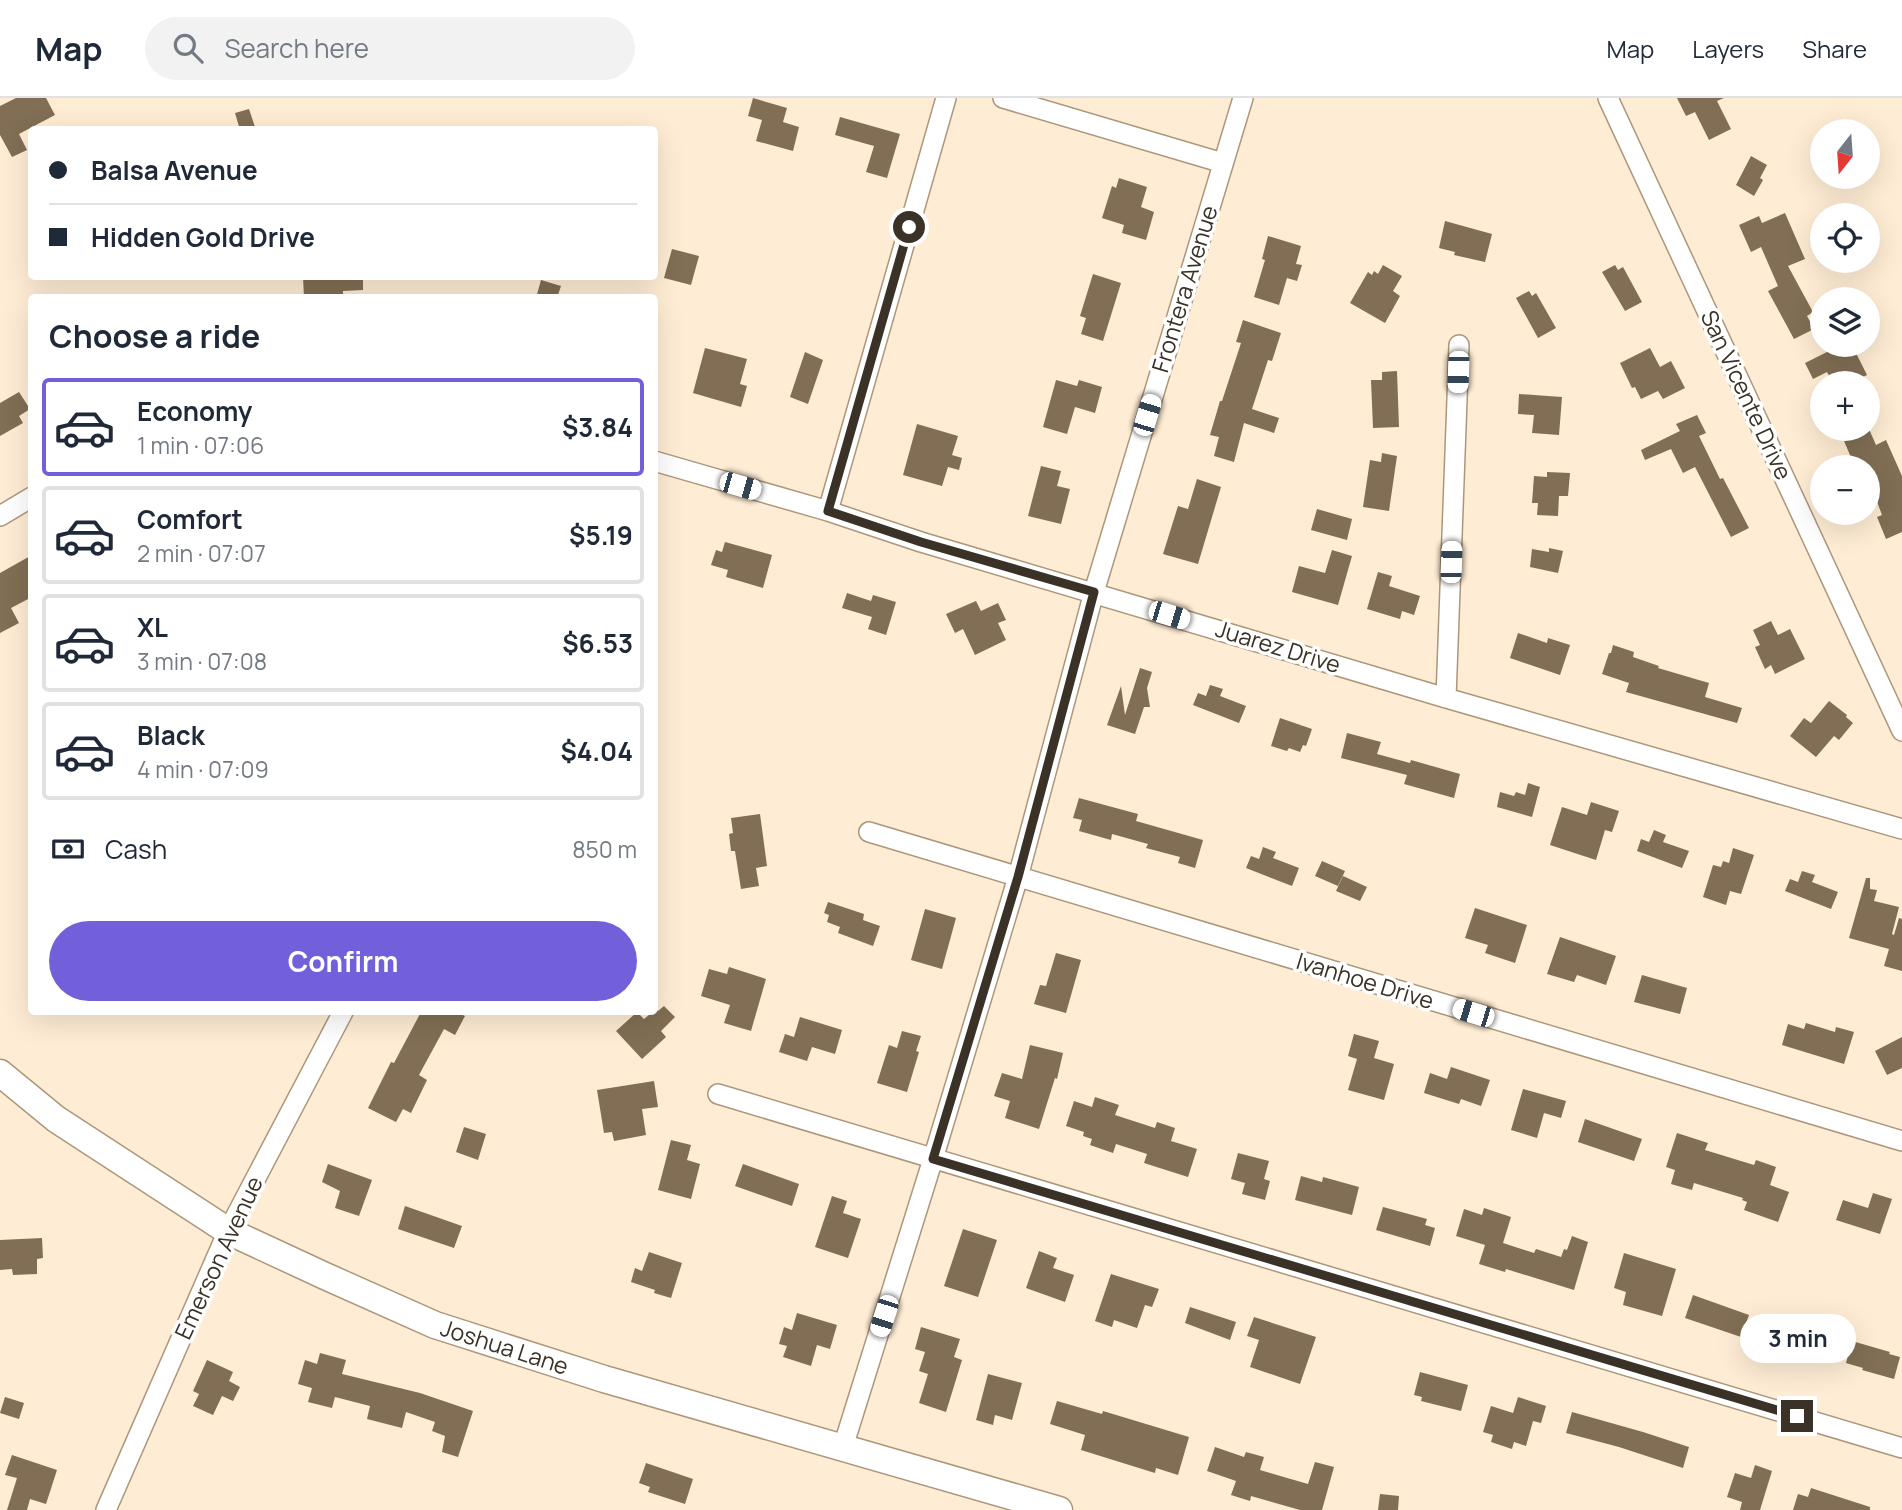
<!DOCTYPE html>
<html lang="en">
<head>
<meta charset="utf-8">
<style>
	body { margin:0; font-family:Manrope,sans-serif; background:#f2f2f3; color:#1f2937; height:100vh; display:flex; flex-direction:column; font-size:26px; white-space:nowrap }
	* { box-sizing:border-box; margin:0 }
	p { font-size:23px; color:#747a83 }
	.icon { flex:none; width:38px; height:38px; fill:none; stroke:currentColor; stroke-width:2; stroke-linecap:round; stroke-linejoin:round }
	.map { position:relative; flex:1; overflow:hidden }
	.drawer { position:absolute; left:28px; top:196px; width:630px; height:721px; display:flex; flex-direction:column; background:#fff; border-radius:7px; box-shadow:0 7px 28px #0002 }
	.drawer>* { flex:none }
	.top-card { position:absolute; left:28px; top:28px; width:630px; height:154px; border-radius:7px; box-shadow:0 7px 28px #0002; display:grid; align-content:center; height:154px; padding:0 21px; background:#fff }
	.needle { width:46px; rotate:197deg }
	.buttons { position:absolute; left:1810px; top:21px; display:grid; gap:14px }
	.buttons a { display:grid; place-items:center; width:70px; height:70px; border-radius:50%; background:#fff; box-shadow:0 7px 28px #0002; font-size:35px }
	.end { position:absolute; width:32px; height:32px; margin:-16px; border:9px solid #3a3226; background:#fff; box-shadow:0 0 0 4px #fff }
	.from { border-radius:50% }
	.bubble { position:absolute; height:49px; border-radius:24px; background:#fff; box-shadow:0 7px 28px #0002; font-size:23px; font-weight:700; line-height:49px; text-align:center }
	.car { position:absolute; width:21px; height:42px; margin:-21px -10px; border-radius:9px; box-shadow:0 0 5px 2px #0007; background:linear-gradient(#fff 24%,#345 0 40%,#fff 0 76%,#345 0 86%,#fff 0) }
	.top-card b { display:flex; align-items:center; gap:24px; height:66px; font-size:26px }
	.top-card b+b { border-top:2px solid #e0e1e3 }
	.top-card i { width:18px; height:18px; background:#1f2937 }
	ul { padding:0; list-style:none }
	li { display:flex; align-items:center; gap:21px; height:98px; margin:0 14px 10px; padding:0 7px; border:4px solid #e0e1e3; border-radius:7px }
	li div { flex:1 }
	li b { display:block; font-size:26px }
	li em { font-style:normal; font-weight:700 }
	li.on { border-color:#7160da }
	li>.icon { width:63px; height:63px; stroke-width:1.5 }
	h2 { padding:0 21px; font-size:32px; line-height:84px }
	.pay { display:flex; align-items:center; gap:18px; height:77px; padding:0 21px; font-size:26px }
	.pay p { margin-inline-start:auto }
	.button { display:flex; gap:14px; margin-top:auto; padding:14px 21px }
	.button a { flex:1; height:80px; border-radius:42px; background:#7160da; color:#fff; font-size:28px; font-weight:700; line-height:80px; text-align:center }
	header { display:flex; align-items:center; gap:42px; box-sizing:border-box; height:98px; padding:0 35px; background:#fff; border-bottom:2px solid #e0e1e3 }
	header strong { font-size:33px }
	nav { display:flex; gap:38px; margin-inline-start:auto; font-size:24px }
	.search { width:490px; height:63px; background:#f2f2f3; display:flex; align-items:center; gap:18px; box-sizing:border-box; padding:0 24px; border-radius:38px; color:#747a83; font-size:26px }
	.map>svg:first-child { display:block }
	.building { fill:#816e54 }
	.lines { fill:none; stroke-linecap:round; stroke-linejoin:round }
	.street-casing { stroke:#ac977b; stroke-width:22 }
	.secondary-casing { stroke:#ac977b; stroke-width:29 }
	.street { stroke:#fff; stroke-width:19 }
	.secondary { stroke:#fff; stroke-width:26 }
	.route { stroke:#3a3226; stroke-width:9 }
	.labels { text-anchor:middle; stroke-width:7; stroke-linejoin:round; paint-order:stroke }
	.street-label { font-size:23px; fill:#3a3226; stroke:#fff }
</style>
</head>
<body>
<header>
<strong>Map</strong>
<div class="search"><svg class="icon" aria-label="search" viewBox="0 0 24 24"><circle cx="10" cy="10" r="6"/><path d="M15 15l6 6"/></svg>Search here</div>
<nav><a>Map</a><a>Layers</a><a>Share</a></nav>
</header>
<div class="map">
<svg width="1902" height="1412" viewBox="0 0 1902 1412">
	<rect width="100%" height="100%" fill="#feecd4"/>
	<!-- building -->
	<path class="building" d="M16 0H46L55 17 19 36 27 52 12 59 0 37V8Z
		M753 0 787 10 783 24 799 29 793 53 756 43 762 22 748 18Z
		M1677 0H1724L1717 3 1731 31 1709 42 1695 14 1686 18Z
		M249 11 256 32H240L235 15Z
		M840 19 900 36 887 80 866 74 874 48 835 37Z
		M1751 58 1767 67 1760 80 1763 82 1754 98 1736 87Z
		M1119 80 1147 89 1141 109 1154 114 1146 142 1122 135 1124 127 1102 120 1112 88 1116 90Z
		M1785 115 1805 161 1788 168 1813 214 1807 218 1814 231 1794 241 1768 193 1778 188 1761 149 1751 154 1739 127 1759 118 1762 125Z
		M1445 123 1492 136 1485 164 1454 157 1455 154 1439 150Z
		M1268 138 1301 148 1296 166 1302 167 1297 183 1287 180 1279 207 1254 199 1265 162 1262 161Z
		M672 151 699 158 691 187 664 180Z
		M1383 167 1402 178 1393 193 1400 198 1385 225 1350 205 1368 174 1372 177 1374 173 1378 176Z
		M1615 167 1618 172 1623 169 1642 204 1625 213 1602 174Z
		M1093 176 1121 185 1103 243 1081 236 1086 220 1080 218Z
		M303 178H363V192L343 193V200H304Z
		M541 182 561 188 557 200H536Z
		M1529 193 1532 198 1536 195 1556 230 1538 240 1516 200Z
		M1243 222 1281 235 1272 263 1268 262 1252 311 1279 320 1274 335 1244 325 1234 364 1214 358 1219 339 1210 337 1220 303H1222L1241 245 1236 244Z
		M1837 249 1840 255 1847 252 1850 257 1856 255 1867 277 1859 281 1862 285H1833L1827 274 1813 281 1805 265Z
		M705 250 747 261 740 286 747 288 741 309 693 295Z
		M1650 250 1660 269 1671 263 1685 290 1663 301 1658 293 1641 301 1635 289 1632 290 1620 265Z
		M805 254 823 262 808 306 790 299Z
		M1397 273 1399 329 1373 330 1371 282H1382V274Z
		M1056 282 1077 288 1079 282 1102 289 1095 315 1075 309 1067 336 1043 329Z
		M19 294 30 311 19 318 23 325 0 338V305Z
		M1519 296 1562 299 1559 337 1532 335 1534 317 1518 316Z
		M1697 317 1706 335 1699 338 1720 381 1723 380 1749 430 1731 439 1695 369 1683 375 1671 351 1645 362 1641 352 1680 333 1676 326Z
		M917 326 958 338 952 357 962 360 959 372 948 369 942 388 903 377Z
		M1839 331H1869L1876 347 1886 342 1902 378V434L1886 441 1877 419 1882 417 1876 401 1879 399 1868 369H1855Z
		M1382 355 1397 358 1389 413 1363 409 1370 362 1381 364Z
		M1041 368 1061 373 1057 388 1070 391 1061 426 1028 418Z
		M1547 374 1570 375 1568 398H1559L1558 418 1537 417 1538 405H1532L1534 378 1547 379Z
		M1197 381 1221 389 1198 466 1163 456 1178 408 1188 411Z
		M1317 411 1352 421 1347 442 1311 432Z
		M725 444 772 457 763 490 726 479 728 472 711 467 716 452 722 454Z
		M1549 450 1563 453 1558 475 1530 469 1532 451 1549 454Z
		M1332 452 1352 458 1338 507 1292 494 1299 468 1325 475Z
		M32 457V499L11 510 19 525 0 535V475Z
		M1378 474 1392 478 1389 488 1420 498 1414 517 1402 513 1400 521 1367 511Z
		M847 495 871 503 873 497 896 504 886 537 868 531 872 519 842 510Z
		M976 503 981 513 998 505 1006 522 998 525 1006 542 975 557 963 531 955 535 946 516Z
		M1771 523 1778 537 1790 531 1805 561 1775 576 1771 567 1765 571 1755 549 1760 547 1753 532Z
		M1518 535 1547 545 1548 540 1570 547 1560 577 1510 560Z
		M1613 547 1634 554 1633 559 1659 568 1658 570 1709 585 1705 599 1742 610 1737 625 1626 594 1629 585 1602 576 1609 555H1611Z
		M1140 570 1152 574 1147 590 1150 609H1144L1135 636 1107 627 1121 588 1125 617Z
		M1210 587 1223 591 1220 598 1246 608 1239 625 1193 607 1198 595 1206 598Z
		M1829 603 1847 617 1846 619 1853 625 1839 642 1834 638 1816 659 1790 638 1804 620 1811 625Z
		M1280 620 1312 631 1306 648 1303 647 1300 654 1289 650 1287 653 1271 648Z
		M1347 635 1381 644 1377 656 1410 665 1411 662 1460 676 1454 700 1404 686 1407 677 1341 660Z
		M1528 685 1540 689 1532 719 1497 709 1500 694 1514 698 1516 694 1525 697Z
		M1079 700 1138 716 1136 723 1203 742 1195 770 1178 765 1180 759 1146 750 1148 746 1112 736 1111 742 1079 733 1082 722 1073 720Z
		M1591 704 1619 713 1612 734 1605 732 1596 762 1550 747 1562 709 1587 717Z
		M760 716 767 768 756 770 759 788 741 791 735 753H731L729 736 733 735 731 720Z
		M1654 732 1666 737 1663 744 1689 753 1682 770 1637 753 1641 741 1649 744Z
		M1263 749 1276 754 1273 760 1299 770 1292 788 1246 770 1251 758 1259 761Z
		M1733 750 1754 757 1741 796 1730 793 1726 807 1703 799 1713 767 1721 769 1723 763 1729 765Z
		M1322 763 1345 773 1338 788 1315 778Z
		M1802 773 1815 777 1812 784 1838 794 1831 811 1785 793 1790 781 1798 784Z
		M1343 778 1367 789 1360 803 1336 793Z
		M1866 780H1870V791L1877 792 1874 803 1899 809 1892 836 1894 837 1899 820 1902 821V873L1884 868 1889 851 1849 840Z
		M828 804 864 816 863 822 880 828 873 848 838 835 840 829 827 824 829 817 824 815Z
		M1475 810 1527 827 1515 865 1485 855 1488 847 1465 840Z
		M925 811 956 820 942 871 911 862Z
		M1560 839 1616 858 1606 887 1577 877 1574 884 1547 876Z
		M1056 855 1081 862 1066 915 1034 906 1040 887 1046 888Z
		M729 869 766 881 751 933 724 925 730 907 701 898 709 871 727 876Z
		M1642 877 1687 890 1680 916 1634 904Z
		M664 908 675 919 661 933 666 939 642 961 616 933 637 914 644 921 656 911 658 913Z
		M421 914H456L465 918 455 937 444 931 419 977 427 982 411 1015 403 1011 396 1024 368 1010 391 964 394 965Z
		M800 919 842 932 835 956 812 949 807 963 779 954 785 936 794 939Z
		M1806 925 1835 934 1836 929 1854 934 1844 966 1782 947 1788 926 1804 931Z
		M902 933 921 938 916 953 919 954 907 994 877 985 889 947 897 950Z
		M1354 936 1379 943 1374 960 1394 966 1384 1002 1348 992 1357 961 1348 958Z
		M1902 939V970L1887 977 1875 953Z
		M1030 947 1063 955 1057 981 1055 980 1039 1031 1005 1020 1010 1003 994 998 1002 975 1022 981Z
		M1451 969 1490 982 1481 1008 1461 1001 1459 1006 1424 995 1430 975 1447 981Z
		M654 983 658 1009 642 1011 646 1037 614 1043 612 1034 604 1035 597 992Z
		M1523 991 1566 1003 1561 1020 1544 1015 1537 1040 1511 1032Z
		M1095 999 1119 1007 1115 1017 1155 1030 1157 1024 1175 1030 1171 1043 1197 1051 1188 1079 1144 1065 1147 1056 1116 1046 1113 1055 1090 1047 1092 1041 1083 1038 1084 1034 1066 1028 1074 1003 1092 1009Z
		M1585 1021 1642 1041 1634 1063 1578 1044Z
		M464 1029 486 1036 478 1062 456 1054Z
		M1677 1035 1708 1045 1705 1052 1754 1067 1756 1062 1776 1069 1770 1087 1789 1094 1778 1124 1744 1112 1747 1104 1742 1102 1743 1100 1694 1085 1692 1092 1671 1086 1675 1072 1666 1069Z
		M671 1042 691 1047 687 1062 700 1066 691 1101 658 1092Z
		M1238 1055 1269 1063 1264 1081 1270 1083 1265 1102 1242 1096 1245 1085 1231 1081Z
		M328 1066 372 1082 359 1118 335 1110 340 1093 322 1084Z
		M743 1066 799 1086 792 1108 735 1088Z
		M1301 1078 1322 1084 1323 1079 1359 1089 1352 1117 1295 1102Z
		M1873 1095 1892 1101 1880 1136 1836 1122 1843 1102 1868 1110Z
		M832 1098 847 1103 843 1115 861 1121 848 1160 815 1149Z
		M405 1108 462 1128 454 1150 398 1131Z
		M1383 1109 1427 1121 1425 1127 1435 1130 1430 1148 1376 1132Z
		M1484 1110 1511 1119 1503 1145 1534 1155 1536 1151 1561 1159 1564 1151 1567 1152 1572 1138 1588 1144 1574 1192 1506 1171 1505 1174 1479 1166 1485 1147 1456 1138 1464 1111 1482 1117Z
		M963 1131 997 1142 978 1199 944 1188Z
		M42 1140 43 1160 37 1161V1176L13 1177 12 1171 0 1172V1142Z
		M1039 1153 1057 1160 1053 1170 1074 1177 1065 1204 1026 1190Z
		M649 1154 682 1165 671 1200 654 1195 655 1192 631 1184 635 1170 642 1173Z
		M1624 1155 1676 1171 1662 1218 1623 1207 1626 1194 1614 1190Z
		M1111 1176 1159 1191 1152 1209 1145 1207 1137 1230 1114 1222 1112 1229 1095 1223Z
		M1693 1197 1749 1217 1741 1239 1685 1220Z
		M1190 1209 1236 1224 1230 1242 1185 1225Z
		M797 1215 837 1227 830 1251 817 1247 811 1268 783 1259 787 1248 779 1246 784 1229 792 1232Z
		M1254 1219 1316 1239 1300 1286 1250 1269 1259 1242 1247 1238Z
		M921 1229 960 1241 954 1259 962 1262 946 1314 919 1305 928 1276 919 1273 925 1254 915 1251Z
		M1852 1243 1890 1254 1889 1256 1900 1259 1894 1281 1862 1272 1863 1270 1846 1265Z
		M320 1255 346 1262 342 1276 420 1295 473 1313 458 1359 442 1354 445 1338 432 1333 435 1324 406 1314 402 1330 367 1321 370 1308 335 1299 332 1310 308 1304 312 1290 298 1286 305 1262 317 1266Z
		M207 1262 233 1274 229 1283 240 1289 233 1303 222 1298 213 1317 193 1308 199 1296 193 1293Z
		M1420 1274 1468 1287 1461 1313 1421 1303 1422 1299 1414 1297Z
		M988 1276 1022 1285 1012 1322 995 1317 993 1327 976 1322Z
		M5 1299 24 1305 19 1321 0 1315Z
		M1518 1299 1546 1308 1541 1325 1533 1323 1526 1348 1514 1344 1512 1351 1491 1344 1493 1337 1483 1334 1491 1308 1513 1315Z
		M1057 1303 1102 1316 1103 1313 1189 1339 1178 1377 1156 1370 1155 1375 1081 1352 1085 1337 1050 1326Z
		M1572 1314 1643 1334 1689 1349 1683 1370 1619 1349 1566 1335Z
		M1215 1349 1244 1359 1246 1354 1264 1359 1260 1372 1308 1386 1315 1364 1334 1369 1322 1412H1300L1251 1398 1250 1403 1231 1397 1236 1383 1207 1373Z
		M12 1357 57 1372 46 1406 30 1401 27 1412H7L17 1380 5 1377Z
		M646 1365 693 1381 685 1406 648 1394 650 1389 639 1385Z
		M1755 1367 1772 1373 1760 1412H1740L1742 1404 1727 1399 1735 1375 1751 1380Z
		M1811 1390 1870 1409V1412H1793L1798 1396 1808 1399Z
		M1380 1396 1399 1398 1398 1412H1378Z"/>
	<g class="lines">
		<defs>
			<path id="street" d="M1003 0 1223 65
				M1608 0 1902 633
				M654 363 828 413 921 444 1446 600 1902 731
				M828 413 946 0
				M0 418 32 399
				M1446 600 1459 247
				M869 734 1902 1043
				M718 996 1902 1350
				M843 1349 933 1061 1018 779 1094 494 1243 0
				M106 1412 228 1133 343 914"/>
			<g id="secondary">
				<path id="s1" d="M0 975 56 1021 228 1133 325 1178 435 1227 604 1281 1059 1412"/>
			</g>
		</defs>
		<!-- street casing -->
		<use href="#street" class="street-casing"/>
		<!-- secondary casing -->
		<use href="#secondary" class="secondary-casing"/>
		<!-- street -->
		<use href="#street" class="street"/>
		<!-- secondary -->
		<use href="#secondary" class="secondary"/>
	</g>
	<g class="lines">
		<!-- route -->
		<path class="route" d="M909 129 828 413 921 444 1094 494 1018 779 933 1061 1797 1318"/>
	</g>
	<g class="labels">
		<!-- street labels -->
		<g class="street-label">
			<text transform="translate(1185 191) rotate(-73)" y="8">Frontera Avenue</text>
			<text transform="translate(1746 297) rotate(65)" y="8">San Vicente Drive</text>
			<text transform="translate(1278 549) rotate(17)" y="8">Juarez Drive</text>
			<text transform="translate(1365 883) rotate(17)" y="8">Ivanhoe Drive</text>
			<text transform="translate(219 1160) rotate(-65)" y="8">Emerson Avenue</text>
			<text dy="8" stroke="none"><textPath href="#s1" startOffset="578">Joshua Lane</textPath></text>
		</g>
	</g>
</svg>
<div class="buttons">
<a><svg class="needle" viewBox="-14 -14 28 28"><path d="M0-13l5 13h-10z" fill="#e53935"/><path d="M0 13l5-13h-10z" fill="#747a83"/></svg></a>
<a><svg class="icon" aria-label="locate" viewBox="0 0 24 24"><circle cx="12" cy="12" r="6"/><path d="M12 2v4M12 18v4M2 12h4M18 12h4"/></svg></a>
<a><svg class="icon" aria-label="layers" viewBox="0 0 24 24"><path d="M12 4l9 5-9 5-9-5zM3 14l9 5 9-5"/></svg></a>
<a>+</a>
<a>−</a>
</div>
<i class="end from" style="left:909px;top:129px"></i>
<i class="end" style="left:1797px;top:1318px"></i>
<div class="bubble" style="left:1740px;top:1216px;width:116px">3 min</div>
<i class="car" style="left:1458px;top:274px;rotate:182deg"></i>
<i class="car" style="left:1147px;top:317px;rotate:17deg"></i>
<i class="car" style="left:740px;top:388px;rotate:106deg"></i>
<i class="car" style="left:1451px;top:464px;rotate:2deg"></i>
<i class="car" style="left:1169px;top:517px;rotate:107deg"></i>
<i class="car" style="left:1473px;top:915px;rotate:287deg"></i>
<i class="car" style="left:884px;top:1218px;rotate:198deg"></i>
<div class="top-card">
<b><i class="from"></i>Balsa Avenue</b>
<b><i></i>Hidden Gold Drive</b>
</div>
<section class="drawer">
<h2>Choose a ride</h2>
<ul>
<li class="on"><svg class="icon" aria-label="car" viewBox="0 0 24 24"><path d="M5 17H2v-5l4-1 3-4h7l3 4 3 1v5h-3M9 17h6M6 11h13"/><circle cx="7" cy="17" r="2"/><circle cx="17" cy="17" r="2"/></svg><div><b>Economy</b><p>1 min · 07:06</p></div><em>$3.84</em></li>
<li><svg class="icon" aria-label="car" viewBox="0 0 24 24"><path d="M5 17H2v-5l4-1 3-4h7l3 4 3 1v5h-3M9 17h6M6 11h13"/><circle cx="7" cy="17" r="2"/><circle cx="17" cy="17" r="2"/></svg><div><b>Comfort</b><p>2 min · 07:07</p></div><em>$5.19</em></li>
<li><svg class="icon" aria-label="car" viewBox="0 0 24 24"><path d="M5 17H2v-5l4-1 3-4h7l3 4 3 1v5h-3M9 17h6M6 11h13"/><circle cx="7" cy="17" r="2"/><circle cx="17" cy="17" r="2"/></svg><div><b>XL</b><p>3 min · 07:08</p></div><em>$6.53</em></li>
<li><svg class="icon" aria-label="car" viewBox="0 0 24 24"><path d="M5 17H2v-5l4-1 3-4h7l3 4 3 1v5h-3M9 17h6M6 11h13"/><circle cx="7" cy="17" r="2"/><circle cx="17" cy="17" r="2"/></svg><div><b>Black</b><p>4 min · 07:09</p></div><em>$4.04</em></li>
</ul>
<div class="pay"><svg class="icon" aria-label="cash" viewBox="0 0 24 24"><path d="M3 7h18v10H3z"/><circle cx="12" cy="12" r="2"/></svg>Cash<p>850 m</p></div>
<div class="button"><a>Confirm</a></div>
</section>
</div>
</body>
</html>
